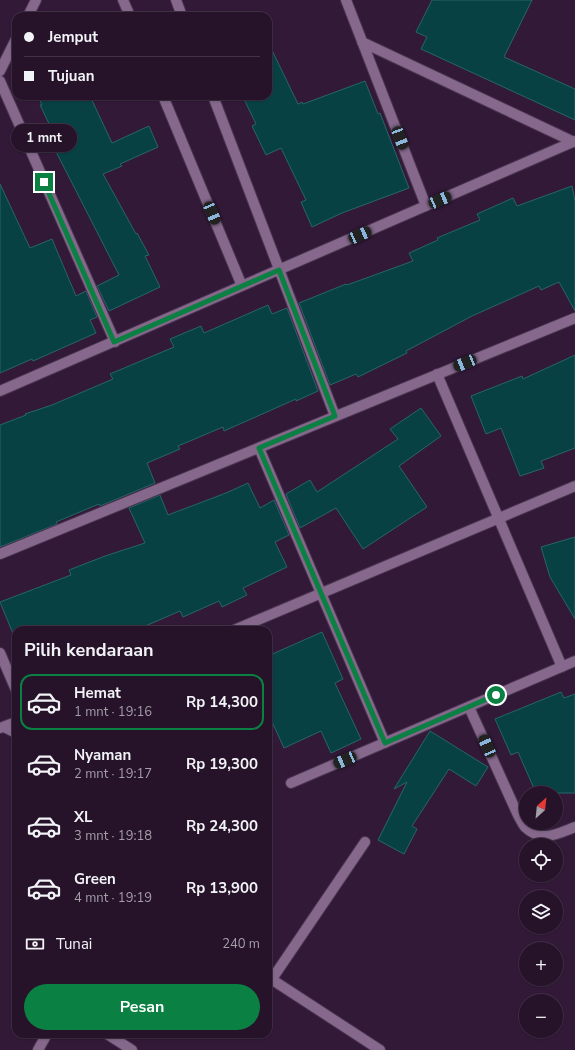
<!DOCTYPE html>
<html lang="id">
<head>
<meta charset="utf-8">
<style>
	body { margin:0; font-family:"Nunito Sans",sans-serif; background:#322036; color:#f1f3f6; height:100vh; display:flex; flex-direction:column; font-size:15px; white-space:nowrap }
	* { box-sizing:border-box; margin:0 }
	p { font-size:13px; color:#a49ea8 }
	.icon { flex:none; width:22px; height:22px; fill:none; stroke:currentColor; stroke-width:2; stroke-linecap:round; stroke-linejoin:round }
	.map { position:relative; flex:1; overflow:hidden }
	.panel { position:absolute; left:12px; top:626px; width:260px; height:412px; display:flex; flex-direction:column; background:#26132a; border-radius:12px; box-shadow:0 1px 3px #0004,0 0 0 1px #423247 }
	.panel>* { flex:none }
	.guide { position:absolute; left:12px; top:12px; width:260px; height:88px; border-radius:12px; box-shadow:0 1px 3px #0004,0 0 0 1px #423247; display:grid; align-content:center; height:88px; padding:0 12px; background:#26132a }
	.needle { width:26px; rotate:27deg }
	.fabs { position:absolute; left:519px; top:786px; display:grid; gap:8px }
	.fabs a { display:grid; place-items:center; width:44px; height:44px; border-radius:50%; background:#26132a; box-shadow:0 1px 3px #0004,0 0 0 1px #423247; font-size:20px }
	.end { position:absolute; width:18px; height:18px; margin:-9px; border:5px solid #0b8043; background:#fff; box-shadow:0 0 0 2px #fff }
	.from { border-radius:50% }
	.bubble { position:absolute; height:28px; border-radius:14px; background:#26132a; box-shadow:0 1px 3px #0004,0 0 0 1px #423247; font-size:13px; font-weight:700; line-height:28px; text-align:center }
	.car { position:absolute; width:12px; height:24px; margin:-12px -6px; border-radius:5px; box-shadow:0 0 3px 1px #0007; background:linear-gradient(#222 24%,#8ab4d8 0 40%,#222 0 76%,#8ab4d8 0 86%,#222 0) }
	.guide b { display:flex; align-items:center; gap:14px; height:38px; font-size:15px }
	.guide b+b { border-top:1px solid #423247 }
	.guide i { width:10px; height:10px; background:#f1f3f6 }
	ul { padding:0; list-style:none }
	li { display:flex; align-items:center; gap:12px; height:56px; margin:0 8px 6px; padding:0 4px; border:2px solid transparent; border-radius:12px }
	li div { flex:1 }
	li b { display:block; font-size:15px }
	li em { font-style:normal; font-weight:700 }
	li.selected { border-color:#0b8043 }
	li>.icon { width:36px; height:36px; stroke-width:1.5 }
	h2 { padding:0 12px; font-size:18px; line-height:48px }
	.pay { display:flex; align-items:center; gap:10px; height:44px; padding:0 12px; font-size:15px }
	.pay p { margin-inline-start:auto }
	.cta { display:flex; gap:8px; margin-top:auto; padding:8px 12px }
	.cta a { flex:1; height:46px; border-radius:24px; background:#0b8043; color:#fff; font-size:16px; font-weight:700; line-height:46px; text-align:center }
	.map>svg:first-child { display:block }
	.building { fill:#084144; stroke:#266669 }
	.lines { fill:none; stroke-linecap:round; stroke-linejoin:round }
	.street-casing { stroke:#49344f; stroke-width:12 }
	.street { stroke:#85688c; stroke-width:10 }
	.route { stroke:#0b8043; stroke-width:5 }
</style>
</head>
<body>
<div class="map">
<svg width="575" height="1050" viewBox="0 0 575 1050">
	<rect width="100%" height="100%" fill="#321938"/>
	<!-- building -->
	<path class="building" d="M432 0H532L504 57 575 89V120L421 49 427 37 416 32Z
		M268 42 298 104 302 102 303 104 365 81 378 114 380 113 409 188 342 213 312 227 301 202 306 200 281 148 266 155 252 126 256 124 244 99 251 96H268Z
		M38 96H90L112 143 149 126 158 147 120 164 122 166 103 174 136 234 137 233 149 255 145 256 160 287 109 311 97 286 119 275 47 134 53 132 40 105H42Z
		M0 184 30 248 52 239 76 296 86 291 97 317 90 320 96 333 33 361 32 359 0 373Z
		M572 186 575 201V311L559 282 541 290 539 286 472 316 406 351 407 353 358 377 356 374 330 385 299 303 346 284 347 285 413 261 409 253 438 240 437 238 480 220 477 214 513 198 517 206Z
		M268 305 272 314 287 308 318 391 296 401V399L224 431 223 427 178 446 180 449 147 463 155 483 100 506 99 504 56 522 57 524 0 547V425L26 415 25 414 52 405 113 379 110 374 174 347 170 339 201 326 204 333Z
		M575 355V448L541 461 544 468 520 476 501 428 486 434 471 396 522 376 523 379Z
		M421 408 441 436 399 466 427 507 363 549 336 508 300 528 286 494 310 480 317 492 398 439 390 429Z
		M248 483 260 508 274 500 289 535 275 542 287 567 243 588 247 595 222 607 219 601 183 617 180 611 136 630H16V635L14 636 0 602 71 575 69 570 105 556 145 543 129 508 160 495 168 515 226 493Z
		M575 537V619L550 577 541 547Z
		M322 632 343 679 335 683 361 739 331 753 321 731 284 748 268 713V656Z
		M561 692 564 698 575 694V793H536L518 752 511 755 495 719Z
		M430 731 488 767 476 786 449 769 412 826 417 829 404 854 378 840 407 782 394 789Z"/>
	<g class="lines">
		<defs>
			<path id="street" d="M123 0 130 16
				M176 0 182 16
				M346 0 426 206
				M28 16 36 0
				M362 42 574 142
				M0 71 16 39
				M0 81 115 342
				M163 96 242 286
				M213 96 335 416
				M437 374 562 667
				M0 391 575 141
				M259 448 385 743
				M0 554 575 318
				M234 630 575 486
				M0 653 16 690
				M469 707 517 813C519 817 522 823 525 827 542 843 557 834 575 827
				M4 727 16 733
				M0 728 16 722
				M291 783 575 661
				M268 977 380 1050
				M272 979 365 842
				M107 1034 132 1050
				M38 1050 47 1034"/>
		</defs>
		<!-- street casing -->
		<use href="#street" class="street-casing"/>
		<!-- street -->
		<use href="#street" class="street"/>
	</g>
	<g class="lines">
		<!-- route -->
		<path class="route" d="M44 182 114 342 279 270 335 416 259 448 385 743 496 695"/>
	</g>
</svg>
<div class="fabs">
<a><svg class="needle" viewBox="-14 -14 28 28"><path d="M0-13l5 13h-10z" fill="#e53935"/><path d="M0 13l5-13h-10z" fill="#a49ea8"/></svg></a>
<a><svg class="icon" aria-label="locate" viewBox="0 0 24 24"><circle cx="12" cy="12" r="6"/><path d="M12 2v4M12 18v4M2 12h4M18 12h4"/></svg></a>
<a><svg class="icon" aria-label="layers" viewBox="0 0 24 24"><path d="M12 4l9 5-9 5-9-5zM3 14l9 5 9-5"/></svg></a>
<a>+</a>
<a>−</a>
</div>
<i class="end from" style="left:496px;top:695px"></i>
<i class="end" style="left:44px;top:182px"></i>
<div class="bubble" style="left:11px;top:124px;width:66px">1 mnt</div>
<i class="car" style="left:400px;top:138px;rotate:159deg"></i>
<i class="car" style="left:440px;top:200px;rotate:67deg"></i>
<i class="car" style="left:212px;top:213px;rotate:157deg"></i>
<i class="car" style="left:360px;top:235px;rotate:66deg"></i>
<i class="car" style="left:465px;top:363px;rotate:248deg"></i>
<i class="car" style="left:487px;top:746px;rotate:336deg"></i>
<i class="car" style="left:345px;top:760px;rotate:247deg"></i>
<div class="guide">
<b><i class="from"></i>Jemput</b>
<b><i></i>Tujuan</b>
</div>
<section class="panel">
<h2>Pilih kendaraan</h2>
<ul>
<li class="selected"><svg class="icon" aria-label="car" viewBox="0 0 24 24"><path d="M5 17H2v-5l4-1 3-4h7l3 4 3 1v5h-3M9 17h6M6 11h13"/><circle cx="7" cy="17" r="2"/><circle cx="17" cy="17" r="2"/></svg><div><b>Hemat</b><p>1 mnt · 19:16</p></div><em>Rp 14,300</em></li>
<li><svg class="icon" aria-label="car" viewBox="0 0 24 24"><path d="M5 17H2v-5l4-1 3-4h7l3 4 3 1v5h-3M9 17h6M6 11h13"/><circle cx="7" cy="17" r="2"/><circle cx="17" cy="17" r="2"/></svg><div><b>Nyaman</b><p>2 mnt · 19:17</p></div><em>Rp 19,300</em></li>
<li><svg class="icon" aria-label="car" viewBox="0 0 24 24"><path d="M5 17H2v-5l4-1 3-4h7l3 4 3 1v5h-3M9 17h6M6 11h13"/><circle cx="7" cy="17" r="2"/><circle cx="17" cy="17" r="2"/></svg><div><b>XL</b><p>3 mnt · 19:18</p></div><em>Rp 24,300</em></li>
<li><svg class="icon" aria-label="car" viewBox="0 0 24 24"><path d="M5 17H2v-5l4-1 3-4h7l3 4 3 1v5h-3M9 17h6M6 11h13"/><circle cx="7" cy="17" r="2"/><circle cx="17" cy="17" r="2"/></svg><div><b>Green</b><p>4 mnt · 19:19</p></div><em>Rp 13,900</em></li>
</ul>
<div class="pay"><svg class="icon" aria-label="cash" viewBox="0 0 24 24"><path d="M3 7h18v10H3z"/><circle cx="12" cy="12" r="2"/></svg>Tunai<p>240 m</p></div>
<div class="cta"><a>Pesan</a></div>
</section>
</div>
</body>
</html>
